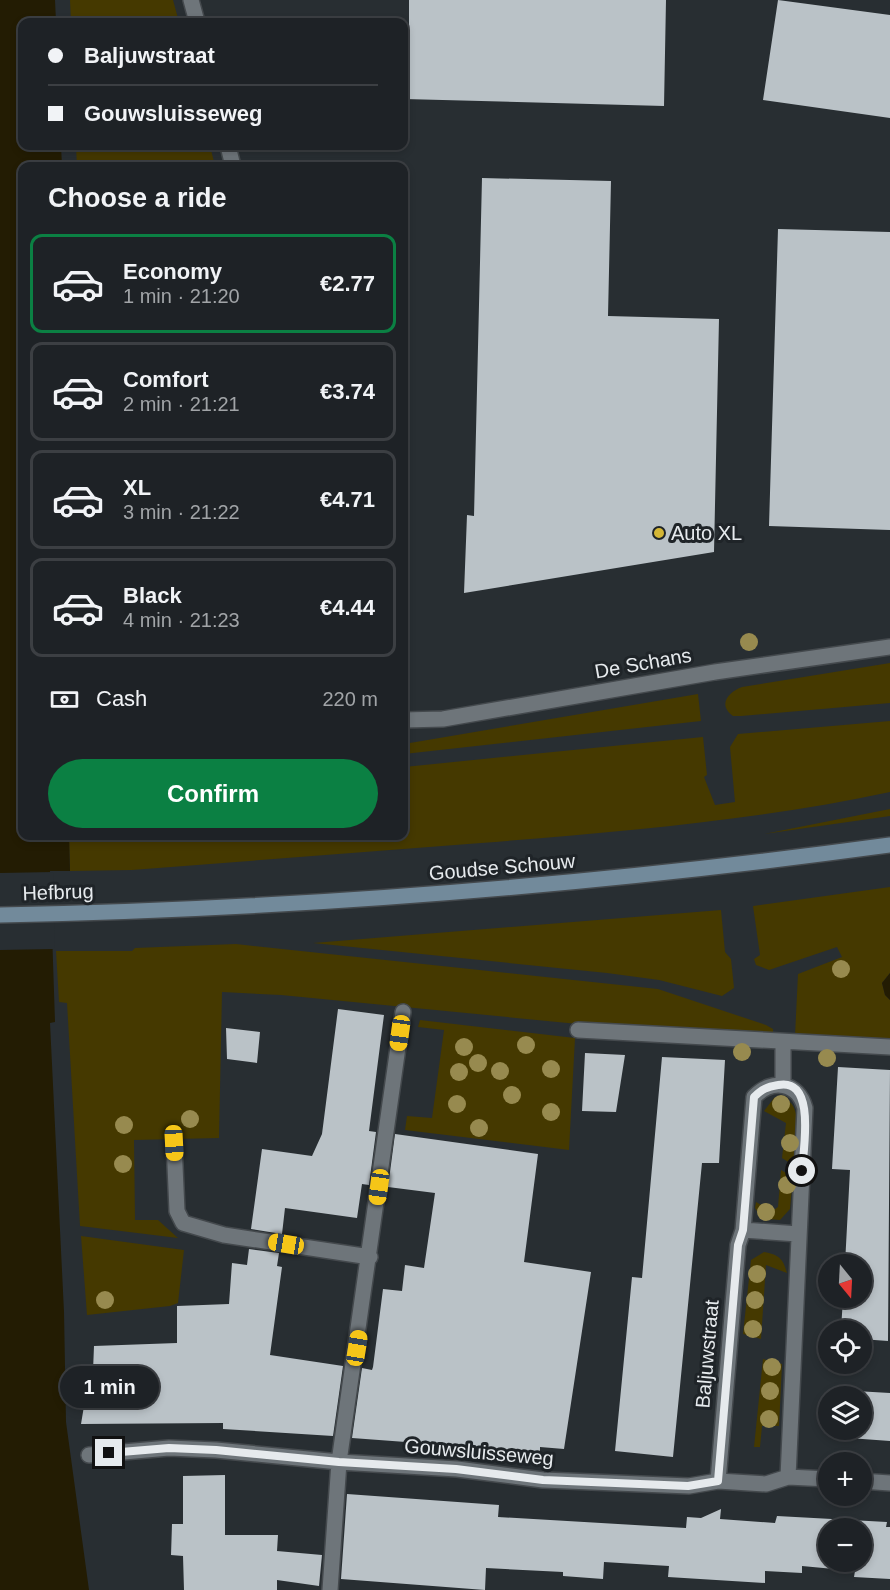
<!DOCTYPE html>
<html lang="en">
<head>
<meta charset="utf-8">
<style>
	body { margin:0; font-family:Helvetica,sans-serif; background:#262a2e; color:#f1f3f6; height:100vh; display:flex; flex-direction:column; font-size:22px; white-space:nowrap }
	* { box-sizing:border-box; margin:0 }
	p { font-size:20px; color:#a1a4a7 }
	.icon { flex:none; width:33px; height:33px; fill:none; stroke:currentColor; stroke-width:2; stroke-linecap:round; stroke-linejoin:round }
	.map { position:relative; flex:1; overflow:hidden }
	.panel { position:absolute; left:18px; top:162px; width:390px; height:678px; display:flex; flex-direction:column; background:#1e2226; border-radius:12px; box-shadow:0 3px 9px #0003,0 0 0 2px #3c3f43 }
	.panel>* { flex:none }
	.hud { position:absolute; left:18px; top:18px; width:390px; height:132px; border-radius:12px; box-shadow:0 3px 9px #0003,0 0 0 2px #3c3f43; display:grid; align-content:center; height:132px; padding:0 30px; background:#1e2226 }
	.needle { width:39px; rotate:162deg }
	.tools { position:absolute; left:818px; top:1254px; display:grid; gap:12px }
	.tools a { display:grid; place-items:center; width:54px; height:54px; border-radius:50%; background:#1e2226; box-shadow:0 3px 9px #0003,0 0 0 2px #3c3f43; font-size:30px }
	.end { position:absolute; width:27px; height:27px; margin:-14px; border:8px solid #e6eaed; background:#111; box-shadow:0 0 0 3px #111 }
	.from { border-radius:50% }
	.bubble { position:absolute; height:42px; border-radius:21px; background:#1e2226; box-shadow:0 3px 9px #0003,0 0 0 2px #3c3f43; font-size:20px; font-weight:700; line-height:42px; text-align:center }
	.car { position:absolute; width:18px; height:36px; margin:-18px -9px; border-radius:8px; box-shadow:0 0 4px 2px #0007; background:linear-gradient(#f5c518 24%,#345 0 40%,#f5c518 0 76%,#345 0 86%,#f5c518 0) }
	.hud b { display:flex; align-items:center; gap:21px; height:57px; font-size:22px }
	.hud b+b { border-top:2px solid #3c3f43 }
	.hud i { width:15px; height:15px; background:#f1f3f6 }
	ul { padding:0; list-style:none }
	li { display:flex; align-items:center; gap:18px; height:99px; margin:0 12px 9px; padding:0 18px; border:3px solid #3c3f43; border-radius:12px }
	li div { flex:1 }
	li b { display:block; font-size:22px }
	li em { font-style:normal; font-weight:700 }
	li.on { border-color:#0b8043 }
	li>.icon { width:54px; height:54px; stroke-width:1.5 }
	h2 { padding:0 30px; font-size:27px; line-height:72px }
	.pay { display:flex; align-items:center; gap:15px; height:66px; padding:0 30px; font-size:22px }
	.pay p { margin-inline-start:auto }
	.cta { display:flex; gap:12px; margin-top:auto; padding:12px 30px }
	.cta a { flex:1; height:69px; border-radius:36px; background:#0b8043; color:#fff; font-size:24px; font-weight:700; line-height:69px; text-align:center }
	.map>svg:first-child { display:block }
	.green { fill:#453900 }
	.water { fill:#231c03 }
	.pier { fill:#282e32 }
	.building { fill:#bac2c7; fill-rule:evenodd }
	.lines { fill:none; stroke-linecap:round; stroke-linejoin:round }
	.street-casing { stroke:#44494d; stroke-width:18 }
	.secondary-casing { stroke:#44494d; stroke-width:18 }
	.street { stroke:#6e757a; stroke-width:15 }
	.secondary { stroke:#728a9b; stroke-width:15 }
	.tree { fill:#978a4f }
	.route { stroke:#e6eaed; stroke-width:8 }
	.poi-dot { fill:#d4b635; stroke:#1f2428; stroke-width:2 }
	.labels { text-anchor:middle; stroke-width:6; stroke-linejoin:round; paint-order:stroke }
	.poi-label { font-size:20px; fill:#e6eaed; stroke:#1f2428; text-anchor:start }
	.street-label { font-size:20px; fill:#e6eaed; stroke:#1f2428 }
</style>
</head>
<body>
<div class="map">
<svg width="890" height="1590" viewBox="0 0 890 1590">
	<rect width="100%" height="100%" fill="#282e32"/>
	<!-- green -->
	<path class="green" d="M70 0H173L179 22H71Z
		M76 146H210L215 166H77Z
		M890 663V703L741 716H733C717 704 729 692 742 687Z
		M698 694 701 721 404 754V744Z
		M890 721V792C755 821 618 832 481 843 365 852 248 861 132 870L70 871 69 836H404V767L703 737 707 775 704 777 715 805 735 802 730 747 738 734Z
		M890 809V816L764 834Z
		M890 887V973L882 983 885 995 890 1000V1041L795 1036 798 974 842 957 837 947 769 970 756 965 754 959 760 955 753 906Z
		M721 910 725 952 731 959 734 988 722 996 659 980 607 973 313 943Z
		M236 944 658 989 766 1025 773 1029V1034L578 1024 281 995 222 992 219 1138 134 1140 135 1220H158L178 1238 80 1226 67 1003 59 1002 56 951H132L135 948Z
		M420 1020 575 1038 569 1150 405 1130 407 1116 432 1118 444 1030 418 1027Z
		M774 1098C808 1094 795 1144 793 1165L782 1158 786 1123 764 1111Z
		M781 1170 793 1177 790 1209 780 1220C768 1220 761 1219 755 1208L756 1202 772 1211 778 1207Z
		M81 1236 184 1250 178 1303 170 1306 87 1315Z
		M764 1252C779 1255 783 1258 787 1273L766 1265 761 1339 743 1334 751 1260Z
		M763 1359 782 1364 779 1426H762L760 1447H754Z"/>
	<!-- water -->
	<path class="water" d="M0 0H55L56 22H22V146H61L62 166H22V836H69L70 871H50L55 1022 50 1023 64 1312 66 1422 89 1590H0Z
		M890 973V1000L885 995 882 983Z"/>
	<!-- pier -->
	<path class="pier" d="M53 872 55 949 0 950V873Z"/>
	<!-- building -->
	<path class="building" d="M409 0H666L664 106 404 99 406 25H409Z
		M778 0 890 15V118L763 100Z
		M482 178 611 181 608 316 719 319 714 552 464 593 467 515 474 516Z
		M778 229 890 232V530L769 526Z
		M338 1009 384 1015 369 1131 376 1132 369 1185 362 1184 357 1218 285 1208 282 1234 251 1229 262 1149 312 1156 322 1134Z
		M226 1028 260 1032 257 1063 227 1059Z
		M585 1053 625 1055 616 1112 582 1111Z
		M662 1057 725 1060 719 1163H702L673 1457 615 1451 632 1277 642 1278Z
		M838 1067 890 1070 888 1341 861 1339V1330H841L843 1298H861V1264H845L850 1170 832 1169Z
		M395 1134 538 1154 524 1262 591 1272 564 1449 540 1447V1452L352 1438 362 1368 372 1370 373 1367 383 1289 402 1291 405 1265 424 1268 435 1193 388 1187Z
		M249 1249 279 1253 277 1266 282 1267 270 1355 343 1366 333 1436 223 1429V1423L81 1424 89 1376 93 1371 94 1346 177 1343V1306L229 1304 232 1263 247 1265Z
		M838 1390 890 1393V1441L835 1437V1430H861V1396H837Z
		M225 1475V1535H278L277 1551 322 1555 319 1586 277 1580V1590H184L183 1556 171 1555 172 1524H183V1476Z
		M347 1494 499 1505 498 1517 686 1528 687 1517 701 1518 721 1509 720 1519 775 1523 777 1516 887 1522 886 1527H890V1579L854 1577 855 1571 802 1566V1573L765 1571V1583L668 1577 669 1566 604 1562 603 1579 563 1576V1572L486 1568 485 1590 341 1579ZM828 1528H861V1562H828Z"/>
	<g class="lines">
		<defs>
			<path id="street" d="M191 0 197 22
				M228 146 233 166
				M404 720 443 719 715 672 890 647
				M578 1030 890 1047
				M783 1084V1042
				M174 1143 177 1211 183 1223 224 1235 370 1257
				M743 1230 798 1234
				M89 1455 169 1448 216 1450 339 1462 457 1469 543 1480 689 1486 718 1481 766 1484 788 1477 828 1479
				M718 1481 738 1245 743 1230 754 1097C772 1078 798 1082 805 1108L788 1477
				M861 1481 890 1483
				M330 1590 339 1462 403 1012"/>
			<path id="secondary" d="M0 915C298 909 595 885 890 845"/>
		</defs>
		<!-- street casing -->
		<use href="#street" class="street-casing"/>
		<!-- secondary casing -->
		<use href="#secondary" class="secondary-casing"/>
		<!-- street -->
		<use href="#street" class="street"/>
		<!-- secondary -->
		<use href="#secondary" class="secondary"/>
	</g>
	<!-- trees -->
	<g class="tree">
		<circle cx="749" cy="642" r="9"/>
		<circle cx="841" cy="969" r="9"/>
		<circle cx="526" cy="1045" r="9"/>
		<circle cx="464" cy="1047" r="9"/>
		<circle cx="742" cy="1052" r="9"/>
		<circle cx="827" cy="1058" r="9"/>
		<circle cx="478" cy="1063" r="9"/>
		<circle cx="551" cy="1069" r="9"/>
		<circle cx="500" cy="1071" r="9"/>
		<circle cx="459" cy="1072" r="9"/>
		<circle cx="512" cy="1095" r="9"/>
		<circle cx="457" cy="1104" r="9"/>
		<circle cx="781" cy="1104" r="9"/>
		<circle cx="551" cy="1112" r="9"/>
		<circle cx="190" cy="1119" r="9"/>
		<circle cx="124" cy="1125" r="9"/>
		<circle cx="479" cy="1128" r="9"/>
		<circle cx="790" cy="1143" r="9"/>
		<circle cx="123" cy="1164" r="9"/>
		<circle cx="787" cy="1185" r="9"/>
		<circle cx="766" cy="1212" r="9"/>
		<circle cx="757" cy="1274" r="9"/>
		<circle cx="105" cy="1300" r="9"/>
		<circle cx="755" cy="1300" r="9"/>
		<circle cx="753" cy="1329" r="9"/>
		<circle cx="772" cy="1367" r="9"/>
		<circle cx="770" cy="1391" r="9"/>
		<circle cx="769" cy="1419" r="9"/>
	</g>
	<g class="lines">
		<!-- route -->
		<path class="route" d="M109 1453 169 1448 216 1450 339 1462 456 1469 543 1480 688 1486 718 1481 738 1245 743 1230 754 1097C762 1089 767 1087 778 1085 817 1077 803 1151 802 1171"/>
	</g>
	<!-- markers -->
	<circle class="poi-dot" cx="659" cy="533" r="6"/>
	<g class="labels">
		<!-- poi labels -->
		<g class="poi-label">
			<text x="671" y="540">Auto XL</text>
		</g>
		<!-- street labels -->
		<g class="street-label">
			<text transform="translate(643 663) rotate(-10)" y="7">De Schans</text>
			<text transform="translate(502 867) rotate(-5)" y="7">Goudse Schouw</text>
			<text transform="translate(58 892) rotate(-2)" y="7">Hefbrug</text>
			<text transform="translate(707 1354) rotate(-85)" y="7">Baljuwstraat</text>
			<text transform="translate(479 1452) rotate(5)" y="7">Gouwsluisseweg</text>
		</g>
	</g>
</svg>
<div class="tools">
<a><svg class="needle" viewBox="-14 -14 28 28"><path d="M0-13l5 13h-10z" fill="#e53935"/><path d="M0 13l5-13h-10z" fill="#a1a4a7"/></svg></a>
<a><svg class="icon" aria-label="locate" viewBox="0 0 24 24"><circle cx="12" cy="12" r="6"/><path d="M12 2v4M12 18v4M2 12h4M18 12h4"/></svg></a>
<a><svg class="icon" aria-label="layers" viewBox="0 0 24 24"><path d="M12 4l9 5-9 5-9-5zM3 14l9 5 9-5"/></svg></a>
<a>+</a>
<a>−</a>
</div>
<i class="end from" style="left:802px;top:1171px"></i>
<i class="end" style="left:109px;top:1453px"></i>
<div class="bubble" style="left:60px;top:1366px;width:99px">1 min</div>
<i class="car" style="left:400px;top:1033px;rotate:188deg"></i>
<i class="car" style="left:174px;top:1143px;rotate:177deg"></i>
<i class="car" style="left:379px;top:1187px;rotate:188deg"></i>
<i class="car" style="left:286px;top:1244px;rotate:279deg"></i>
<i class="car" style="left:357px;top:1348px;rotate:9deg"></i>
<div class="hud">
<b><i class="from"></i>Baljuwstraat</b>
<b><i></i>Gouwsluisseweg</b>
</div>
<section class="panel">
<h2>Choose a ride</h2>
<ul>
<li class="on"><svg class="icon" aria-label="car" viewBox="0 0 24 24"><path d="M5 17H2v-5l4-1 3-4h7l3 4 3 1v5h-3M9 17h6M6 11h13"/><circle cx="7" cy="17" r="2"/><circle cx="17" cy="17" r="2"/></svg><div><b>Economy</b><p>1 min · 21:20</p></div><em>€2.77</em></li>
<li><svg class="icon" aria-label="car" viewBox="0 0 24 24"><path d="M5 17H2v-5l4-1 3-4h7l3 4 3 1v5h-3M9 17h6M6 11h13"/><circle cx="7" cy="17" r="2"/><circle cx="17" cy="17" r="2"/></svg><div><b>Comfort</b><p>2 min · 21:21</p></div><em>€3.74</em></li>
<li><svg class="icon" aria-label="car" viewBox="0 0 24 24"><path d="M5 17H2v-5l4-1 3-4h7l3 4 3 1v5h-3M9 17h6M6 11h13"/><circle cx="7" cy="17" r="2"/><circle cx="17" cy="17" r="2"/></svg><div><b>XL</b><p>3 min · 21:22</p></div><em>€4.71</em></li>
<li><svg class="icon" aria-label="car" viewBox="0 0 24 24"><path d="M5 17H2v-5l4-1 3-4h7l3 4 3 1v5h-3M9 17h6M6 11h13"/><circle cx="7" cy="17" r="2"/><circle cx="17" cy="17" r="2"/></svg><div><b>Black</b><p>4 min · 21:23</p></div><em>€4.44</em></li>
</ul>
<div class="pay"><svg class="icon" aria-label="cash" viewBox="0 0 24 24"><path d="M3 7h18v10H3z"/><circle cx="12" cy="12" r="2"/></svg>Cash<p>220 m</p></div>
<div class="cta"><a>Confirm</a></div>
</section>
</div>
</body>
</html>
